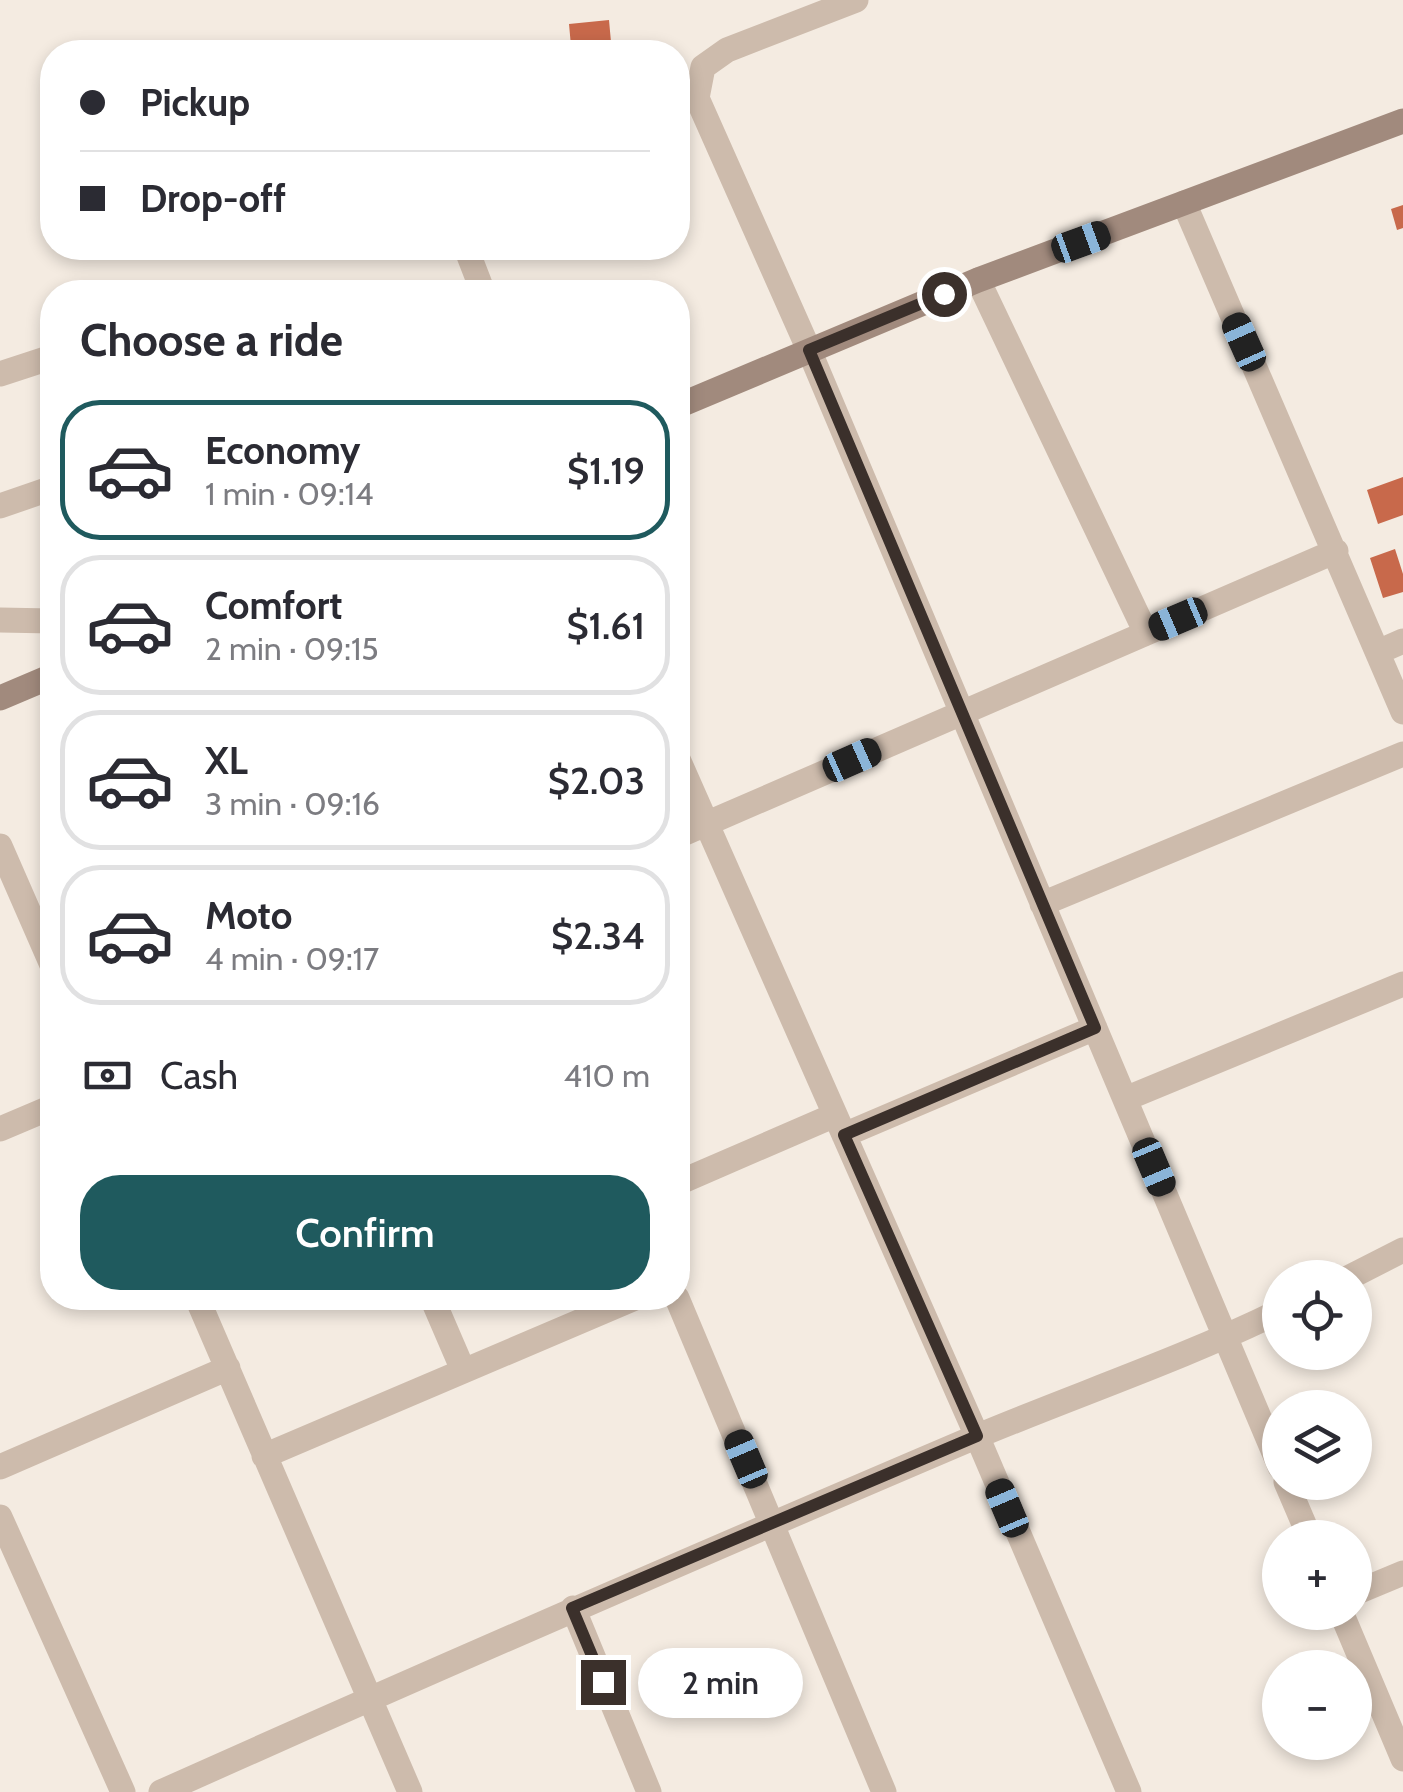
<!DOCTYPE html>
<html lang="en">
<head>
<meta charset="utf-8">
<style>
	body { margin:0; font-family:Cabin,sans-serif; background:#f7f7f7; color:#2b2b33; height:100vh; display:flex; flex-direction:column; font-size:38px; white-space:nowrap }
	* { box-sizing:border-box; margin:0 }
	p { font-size:32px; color:#7c7c81 }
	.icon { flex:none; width:55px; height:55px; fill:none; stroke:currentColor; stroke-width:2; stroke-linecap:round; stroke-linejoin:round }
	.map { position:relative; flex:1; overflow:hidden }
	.sheet { position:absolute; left:40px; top:280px; width:650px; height:1030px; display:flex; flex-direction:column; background:#fff; border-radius:40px; box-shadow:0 5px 15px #0003 }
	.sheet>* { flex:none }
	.banner { position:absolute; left:40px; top:40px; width:650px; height:220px; border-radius:40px; box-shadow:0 5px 15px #0003; display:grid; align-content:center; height:220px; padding:0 40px; background:#fff }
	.tools { position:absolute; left:1262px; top:1260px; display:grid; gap:20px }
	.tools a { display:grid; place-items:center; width:110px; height:110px; border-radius:50%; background:#fff; box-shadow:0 5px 15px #0003; font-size:50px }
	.end { position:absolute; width:45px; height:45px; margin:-22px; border:12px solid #3b302b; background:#fff; box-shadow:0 0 0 5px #fff }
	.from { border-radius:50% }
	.bubble { position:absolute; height:70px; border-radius:35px; background:#fff; box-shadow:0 5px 15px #0003; font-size:32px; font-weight:600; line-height:70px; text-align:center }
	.car { position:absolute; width:30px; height:60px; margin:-30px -15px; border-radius:12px; box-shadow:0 0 8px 2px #0007; background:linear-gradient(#222 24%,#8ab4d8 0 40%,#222 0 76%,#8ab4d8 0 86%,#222 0) }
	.banner b { display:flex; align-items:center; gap:35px; height:95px; font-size:38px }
	.banner b+b { border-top:2px solid #e1e1e2 }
	.banner i { width:25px; height:25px; background:#2b2b33 }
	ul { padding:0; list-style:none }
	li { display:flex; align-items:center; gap:30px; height:140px; margin:0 20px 15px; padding:0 20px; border:5px solid #e1e1e2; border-radius:40px }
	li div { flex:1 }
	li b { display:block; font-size:38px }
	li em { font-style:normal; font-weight:600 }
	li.selected { border-color:#1f5a5e }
	li>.icon { width:90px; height:90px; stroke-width:1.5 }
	h2 { padding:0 40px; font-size:45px; line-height:120px }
	.pay { display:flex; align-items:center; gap:25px; height:110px; padding:0 40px; font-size:38px }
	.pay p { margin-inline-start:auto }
	.action { display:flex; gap:20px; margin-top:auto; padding:20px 40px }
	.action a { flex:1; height:115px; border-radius:40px; background:#1f5a5e; color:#fff; font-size:40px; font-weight:600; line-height:115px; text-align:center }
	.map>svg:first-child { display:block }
	.building { fill:#c8694b }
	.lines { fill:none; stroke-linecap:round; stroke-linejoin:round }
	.street { stroke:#cdbbac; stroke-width:25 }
	.secondary { stroke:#a18a7d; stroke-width:25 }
	.route { stroke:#3b302b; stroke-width:12 }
</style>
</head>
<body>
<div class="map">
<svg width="1403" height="1792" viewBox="0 0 1403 1792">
	<rect width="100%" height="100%" fill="#f4ebe1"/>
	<!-- building -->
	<path class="building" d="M609 20 611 42 571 46 569 24Z
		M1403 205V228L1397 230 1391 209Z
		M1403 477V515L1378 524 1367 490Z
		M1395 549 1403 574V592L1383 598 1370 558Z"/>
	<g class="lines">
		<!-- street -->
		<path class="street" d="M856 0 727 50 703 67 697 98 809 350 1280 1467
			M1184 203 1403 712
			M466 248 483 292
			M978 280 1146 633
			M0 374 52 357
			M0 506 52 488
			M0 620 52 621
			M1378 652 1403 641
			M678 759 977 1436 1129 1792
			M678 836 1336 551
			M0 846 52 965
			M1042 904 1403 754
			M1125 1099 1403 984
			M0 1129 52 1107
			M844 1135 1095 1028
			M678 1183 835 1115
			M1348 1278 1403 1250
			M197 1298 410 1792
			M432 1298 463 1370
			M677 1298 884 1792
			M264 1456 635 1298
			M0 1467 228 1368
			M1286 1482 1310 1538
			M0 1517 123 1792
			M1355 1593 1403 1573
			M573 1608 649 1792
			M1341 1612 1403 1759
			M161 1792C431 1671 701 1554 973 1438 1075 1395 1180 1360 1280 1311"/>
		<!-- secondary -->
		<path class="secondary" d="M678 406 978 280 1403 121
			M0 698 52 676"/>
	</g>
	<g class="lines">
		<!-- route -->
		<path class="route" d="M603 1682 572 1608 977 1436 844 1135 1095 1028 809 350 944 294"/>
	</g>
</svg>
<div class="tools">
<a><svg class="icon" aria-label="locate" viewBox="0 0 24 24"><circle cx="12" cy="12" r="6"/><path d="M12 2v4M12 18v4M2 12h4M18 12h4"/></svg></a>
<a><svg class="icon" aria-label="layers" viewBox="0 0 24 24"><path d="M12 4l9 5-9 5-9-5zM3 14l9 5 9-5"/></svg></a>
<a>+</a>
<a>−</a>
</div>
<i class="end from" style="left:944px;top:294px"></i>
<i class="end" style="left:603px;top:1682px"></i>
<div class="bubble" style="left:638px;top:1648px;width:165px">2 min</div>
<i class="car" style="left:1081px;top:242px;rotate:70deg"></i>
<i class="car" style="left:1244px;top:342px;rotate:336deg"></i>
<i class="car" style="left:1178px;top:619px;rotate:247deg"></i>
<i class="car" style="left:852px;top:760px;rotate:66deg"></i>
<i class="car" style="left:1154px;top:1167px;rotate:157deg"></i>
<i class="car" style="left:746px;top:1459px;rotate:337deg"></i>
<i class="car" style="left:1007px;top:1508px;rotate:337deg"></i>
<div class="banner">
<b><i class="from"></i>Pickup</b>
<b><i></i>Drop-off</b>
</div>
<section class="sheet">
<h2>Choose a ride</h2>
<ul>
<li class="selected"><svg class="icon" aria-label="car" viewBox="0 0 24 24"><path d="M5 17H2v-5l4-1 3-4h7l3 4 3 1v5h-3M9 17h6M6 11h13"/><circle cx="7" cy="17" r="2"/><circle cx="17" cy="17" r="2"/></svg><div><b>Economy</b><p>1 min · 09:14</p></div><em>$1.19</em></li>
<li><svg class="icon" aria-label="car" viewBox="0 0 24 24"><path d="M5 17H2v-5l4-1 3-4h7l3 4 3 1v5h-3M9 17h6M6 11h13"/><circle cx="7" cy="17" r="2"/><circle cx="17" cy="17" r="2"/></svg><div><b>Comfort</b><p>2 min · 09:15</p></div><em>$1.61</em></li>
<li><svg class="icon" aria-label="car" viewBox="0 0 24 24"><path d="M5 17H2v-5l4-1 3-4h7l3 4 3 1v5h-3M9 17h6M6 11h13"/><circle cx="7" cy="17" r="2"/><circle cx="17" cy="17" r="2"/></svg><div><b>XL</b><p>3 min · 09:16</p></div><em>$2.03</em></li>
<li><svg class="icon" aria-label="car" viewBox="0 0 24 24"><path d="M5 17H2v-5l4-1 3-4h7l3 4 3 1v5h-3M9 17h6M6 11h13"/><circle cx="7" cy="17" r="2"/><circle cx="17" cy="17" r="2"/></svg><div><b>Moto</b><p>4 min · 09:17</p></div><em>$2.34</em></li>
</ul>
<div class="pay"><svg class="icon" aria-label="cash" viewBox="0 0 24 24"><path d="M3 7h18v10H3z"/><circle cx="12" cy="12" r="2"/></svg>Cash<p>410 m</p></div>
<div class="action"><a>Confirm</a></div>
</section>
</div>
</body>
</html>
